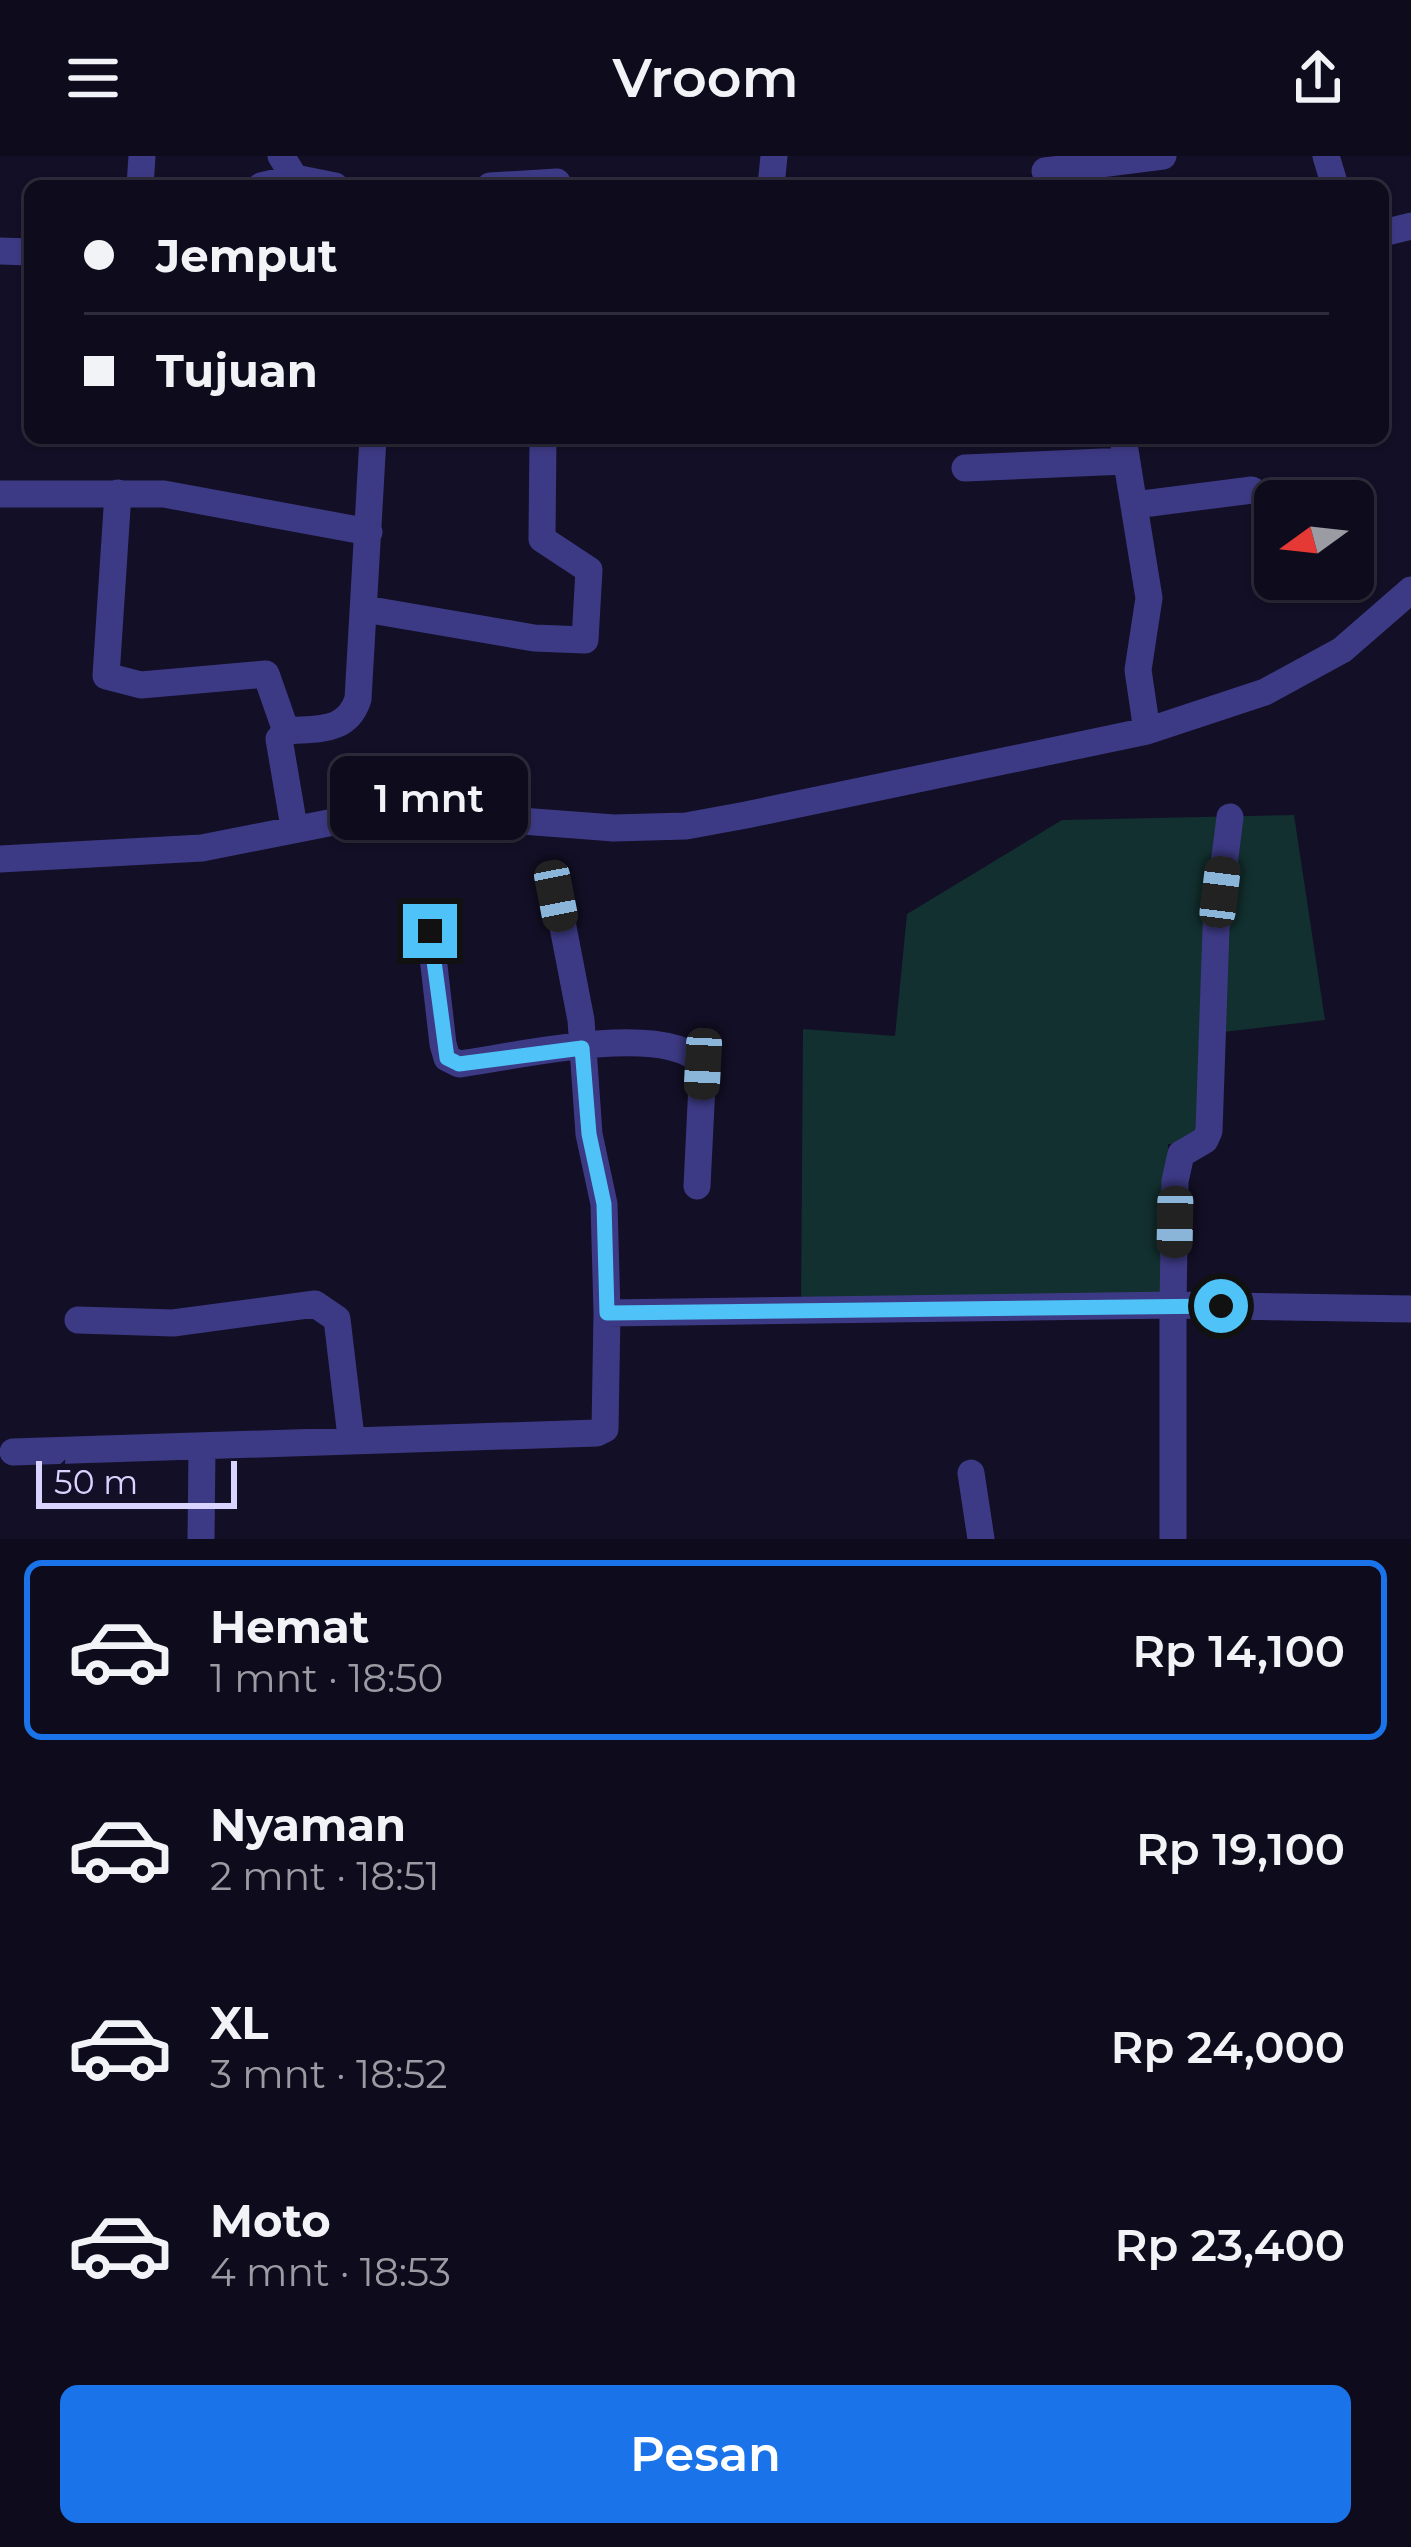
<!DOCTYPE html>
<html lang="id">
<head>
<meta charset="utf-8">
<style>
	body { margin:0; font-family:Montserrat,sans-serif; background:#1c1929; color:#f1f3f6; height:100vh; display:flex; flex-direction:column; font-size:45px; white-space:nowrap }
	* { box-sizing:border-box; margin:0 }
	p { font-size:39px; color:#9b9ba3 }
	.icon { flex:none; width:66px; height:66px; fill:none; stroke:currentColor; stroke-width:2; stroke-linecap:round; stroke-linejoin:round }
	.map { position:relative; height:1383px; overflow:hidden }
	.details { display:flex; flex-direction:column; background:#0e0b1c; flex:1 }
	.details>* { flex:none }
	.hud { position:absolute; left:24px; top:24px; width:1365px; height:264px; border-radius:18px; box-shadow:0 3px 9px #0004,0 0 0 3px #2e2b3b; display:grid; align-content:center; height:264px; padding:0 60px; background:#0e0b1c }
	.needle { width:78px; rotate:255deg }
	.buttons { position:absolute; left:1254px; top:324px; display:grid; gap:24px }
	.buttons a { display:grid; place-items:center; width:120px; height:120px; border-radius:18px; background:#0e0b1c; box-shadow:0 3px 9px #0004,0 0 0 3px #2e2b3b; font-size:60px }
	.scale { position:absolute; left:36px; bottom:30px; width:201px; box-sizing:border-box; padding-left:12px; border:6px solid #d9d4ff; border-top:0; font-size:33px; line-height:42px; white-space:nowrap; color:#d9d4ff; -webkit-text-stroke:9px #130f26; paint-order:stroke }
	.end { position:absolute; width:54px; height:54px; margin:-27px; border:15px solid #4fc3f7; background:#111; box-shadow:0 0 0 6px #111 }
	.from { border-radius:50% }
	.bubble { position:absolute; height:84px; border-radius:18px; background:#0e0b1c; box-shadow:0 3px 9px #0004,0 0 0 3px #2e2b3b; font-size:39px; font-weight:600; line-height:84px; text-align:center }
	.car { position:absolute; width:36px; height:72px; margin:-36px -18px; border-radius:15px; box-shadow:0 0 9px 3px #0007; background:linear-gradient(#222 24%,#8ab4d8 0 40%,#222 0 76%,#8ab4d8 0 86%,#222 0) }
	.hud b { display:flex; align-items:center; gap:42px; height:114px; font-size:45px }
	.hud b+b { border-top:3px solid #2e2b3b }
	.hud i { width:30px; height:30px; background:#f1f3f6 }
	ul { padding:21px 0 0; list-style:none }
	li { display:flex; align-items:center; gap:36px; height:180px; margin:0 24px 18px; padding:0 36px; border:6px solid transparent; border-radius:18px }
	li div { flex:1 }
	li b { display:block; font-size:45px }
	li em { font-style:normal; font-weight:600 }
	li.active { border-color:#1a73e8 }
	li>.icon { width:108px; height:108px; stroke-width:1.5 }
	.cta { display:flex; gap:24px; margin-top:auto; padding:24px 60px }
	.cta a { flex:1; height:138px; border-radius:18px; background:#1a73e8; color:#fff; font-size:48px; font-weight:600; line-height:138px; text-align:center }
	header { display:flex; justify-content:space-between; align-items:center; height:156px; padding:0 60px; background:#0e0b1c; font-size:54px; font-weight:600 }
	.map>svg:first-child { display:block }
	.green { fill:#12302f }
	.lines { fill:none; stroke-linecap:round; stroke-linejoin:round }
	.street { stroke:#3d3a85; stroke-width:27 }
	.route { stroke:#4fc3f7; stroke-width:15 }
</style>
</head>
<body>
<header><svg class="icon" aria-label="menu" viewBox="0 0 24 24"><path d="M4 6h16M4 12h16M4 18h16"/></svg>Vroom<svg class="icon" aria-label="share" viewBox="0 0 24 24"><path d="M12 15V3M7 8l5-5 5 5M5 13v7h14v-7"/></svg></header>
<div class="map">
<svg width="1411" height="1383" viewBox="0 0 1411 1383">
	<rect width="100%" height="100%" fill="#130f26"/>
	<!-- green -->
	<path class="green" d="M1294 659 1325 864 1215 877 1211 991 1168 988 1169 1156 801 1151 803 873 895 880 907 758 1062 664Z"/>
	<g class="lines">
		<!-- street -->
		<path class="street" d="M281 0 295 22 335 30
			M1326 0 1335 30
			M1045 15 1163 0
			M140 30 142 0
			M261 30 295 22
			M490 30 557 26
			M771 30 774 0
			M1383 77 1411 70
			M0 95 30 96
			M1123 282 1149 442 1138 514 1147 575
			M965 312 1125 305
			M118 337 106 520 141 529 266 518 286 575
			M0 338H164L369 376
			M1135 349 1252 334
			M365 453 534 482 585 484 589 414 542 383 543 282
			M1230 661 1216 773 1209 975 1205 984 1181 998 1175 1025 1173 1149 1411 1153
			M294 671 279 583 286 575C318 572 347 577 358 543L373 282
			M0 703 202 692 369 659 416 657 614 672 686 670 746 659 1147 575 1265 536 1342 494 1411 434
			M557 740 581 864 589 978 604 1048 607 1157
			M430 775 443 888 447 902 459 908C515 901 664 864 703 908L697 1030
			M78 1164 173 1167 315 1148 337 1163 351 1281
			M13 1296 597 1277 605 1273 607 1157 1173 1149V1383
			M971 1317 981 1383
			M201 1383 202 1292"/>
	</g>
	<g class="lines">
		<!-- route -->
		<path class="route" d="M430 775 447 902 459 908 582 892 589 978 604 1048 607 1157 1221 1150"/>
	</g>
</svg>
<div class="buttons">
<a><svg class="needle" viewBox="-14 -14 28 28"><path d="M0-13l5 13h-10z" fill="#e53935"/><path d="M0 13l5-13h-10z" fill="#9b9ba3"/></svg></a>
</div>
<div class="scale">50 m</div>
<i class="end from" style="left:1221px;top:1150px"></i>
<i class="end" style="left:430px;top:775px"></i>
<div class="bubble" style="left:330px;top:600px;width:198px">1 mnt</div>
<i class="car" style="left:1220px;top:736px;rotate:7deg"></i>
<i class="car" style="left:556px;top:740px;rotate:169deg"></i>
<i class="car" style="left:703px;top:908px;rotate:183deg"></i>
<i class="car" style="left:1175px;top:1066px;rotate:181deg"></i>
<div class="hud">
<b><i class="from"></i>Jemput</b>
<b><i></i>Tujuan</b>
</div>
</div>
<section class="details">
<ul>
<li class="active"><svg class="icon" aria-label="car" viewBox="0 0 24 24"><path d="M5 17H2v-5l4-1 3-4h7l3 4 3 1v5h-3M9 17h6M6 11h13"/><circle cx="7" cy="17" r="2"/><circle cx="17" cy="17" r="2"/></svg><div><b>Hemat</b><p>1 mnt · 18:50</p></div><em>Rp 14,100</em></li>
<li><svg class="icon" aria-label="car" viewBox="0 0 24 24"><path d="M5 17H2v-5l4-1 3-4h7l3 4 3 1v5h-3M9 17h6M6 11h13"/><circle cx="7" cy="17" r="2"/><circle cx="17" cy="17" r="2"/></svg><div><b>Nyaman</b><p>2 mnt · 18:51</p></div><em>Rp 19,100</em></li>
<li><svg class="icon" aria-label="car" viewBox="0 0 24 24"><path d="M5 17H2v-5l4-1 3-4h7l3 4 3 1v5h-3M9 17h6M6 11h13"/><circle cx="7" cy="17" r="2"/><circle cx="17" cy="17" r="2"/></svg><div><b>XL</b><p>3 mnt · 18:52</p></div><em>Rp 24,000</em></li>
<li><svg class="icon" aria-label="car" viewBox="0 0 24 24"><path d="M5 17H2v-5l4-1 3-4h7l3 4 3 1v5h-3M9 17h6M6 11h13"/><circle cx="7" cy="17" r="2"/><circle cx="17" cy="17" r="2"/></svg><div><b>Moto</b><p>4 mnt · 18:53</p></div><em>Rp 23,400</em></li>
</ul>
<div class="cta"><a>Pesan</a></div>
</section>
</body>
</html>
